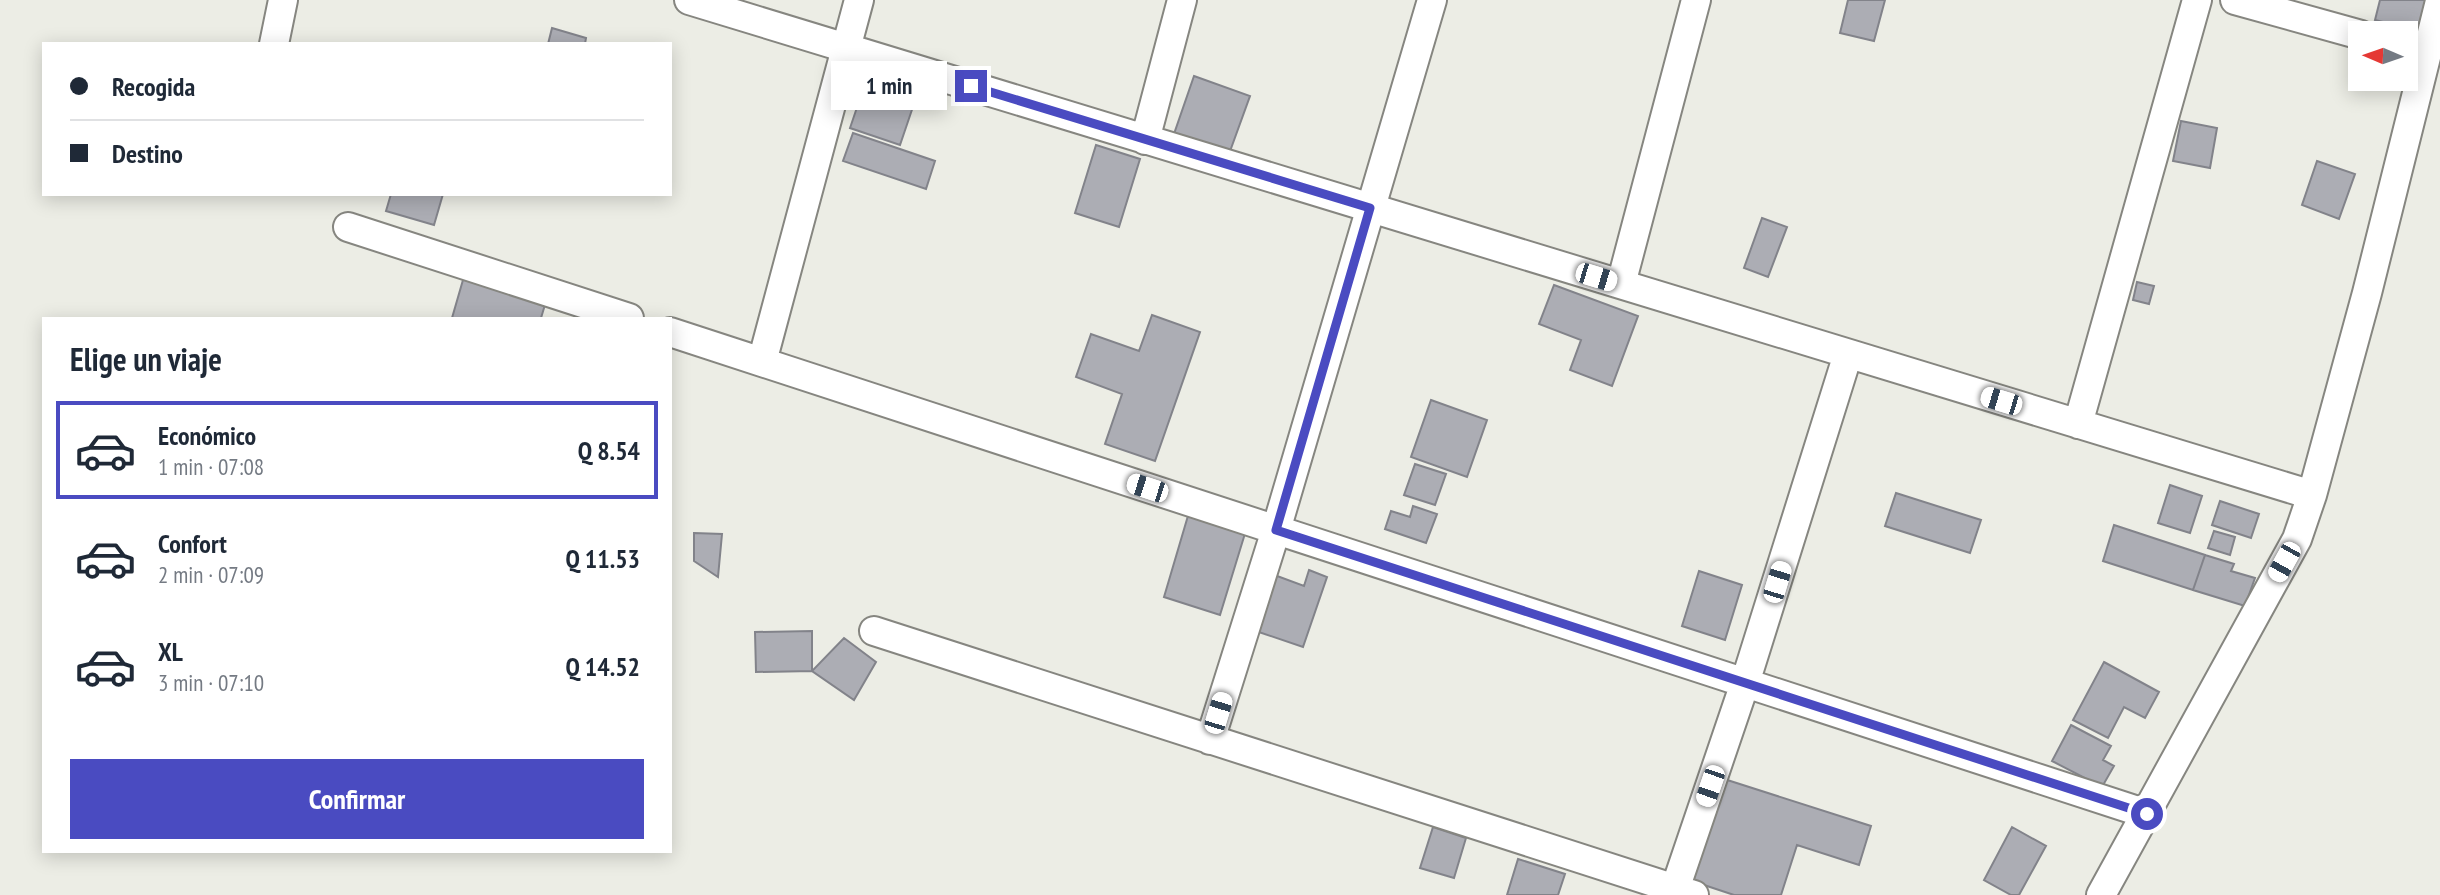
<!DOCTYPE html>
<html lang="es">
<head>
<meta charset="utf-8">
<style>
	body { margin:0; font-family:"PT Sans Narrow",sans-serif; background:#f6f6f7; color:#1f2937; height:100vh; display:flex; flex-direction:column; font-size:26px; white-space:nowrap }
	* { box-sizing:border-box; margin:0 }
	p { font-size:23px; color:#747a83 }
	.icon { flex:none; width:38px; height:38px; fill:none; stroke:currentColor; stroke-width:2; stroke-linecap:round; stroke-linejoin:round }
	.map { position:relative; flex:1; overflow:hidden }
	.sheet { position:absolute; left:42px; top:317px; width:630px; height:536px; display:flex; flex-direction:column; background:#fff; border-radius:0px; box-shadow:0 4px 18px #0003 }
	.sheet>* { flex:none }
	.hud { position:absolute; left:42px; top:42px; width:630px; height:154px; border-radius:0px; box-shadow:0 4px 18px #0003; display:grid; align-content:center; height:154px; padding:0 28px; background:#fff }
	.needle { width:46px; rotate:272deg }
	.buttons { position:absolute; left:2348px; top:21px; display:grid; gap:14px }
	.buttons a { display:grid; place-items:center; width:70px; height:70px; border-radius:0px; background:#fff; box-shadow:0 4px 18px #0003; font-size:35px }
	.end { position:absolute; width:32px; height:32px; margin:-16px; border:9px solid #4a4bc1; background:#fff; box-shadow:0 0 0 4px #fff }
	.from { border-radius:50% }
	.bubble { position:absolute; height:49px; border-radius:0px; background:#fff; box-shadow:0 4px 18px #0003; font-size:23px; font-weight:700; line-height:49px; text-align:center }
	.car { position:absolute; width:21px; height:42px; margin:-21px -10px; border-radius:9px; box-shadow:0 0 5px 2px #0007; background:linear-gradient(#fff 24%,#345 0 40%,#fff 0 76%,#345 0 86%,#fff 0) }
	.hud b { display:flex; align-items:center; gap:24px; height:66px; font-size:26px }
	.hud b+b { border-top:2px solid #e0e1e3 }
	.hud i { width:18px; height:18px; background:#1f2937 }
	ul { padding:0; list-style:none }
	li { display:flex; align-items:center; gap:21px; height:98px; margin:0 14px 10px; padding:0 14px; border:4px solid transparent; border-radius:0px }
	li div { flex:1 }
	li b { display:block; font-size:26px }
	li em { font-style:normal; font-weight:700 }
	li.on { border-color:#4a4bc1 }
	li>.icon { width:63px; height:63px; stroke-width:1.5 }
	h2 { padding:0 28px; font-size:32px; line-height:84px }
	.cta { display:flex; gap:14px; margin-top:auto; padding:14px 28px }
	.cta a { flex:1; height:80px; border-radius:0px; background:#4a4bc1; color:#fff; font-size:28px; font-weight:700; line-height:80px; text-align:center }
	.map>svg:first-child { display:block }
	.building { fill:#acadb4; stroke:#82838a; stroke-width:2 }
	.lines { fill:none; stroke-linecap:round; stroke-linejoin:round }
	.street-casing { stroke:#868680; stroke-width:32 }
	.street { stroke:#fff; stroke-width:28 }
	.route { stroke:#4a4bc1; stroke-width:9 }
</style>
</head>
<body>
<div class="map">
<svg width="2440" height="895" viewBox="0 0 2440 895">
	<rect width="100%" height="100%" fill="#ecede5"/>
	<!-- building -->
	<path class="building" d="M1848 0H1885L1874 41 1840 33Z
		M2380 0H2426L2418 31 2375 20Z
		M552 28 586 38 585 44H548Z
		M869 72 919 89 900 145 850 128Z
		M1194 76 1250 96 1229 154 1174 134Z
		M2181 121 2217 128 2210 168 2173 161Z
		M853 133 935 161 926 189 843 161Z
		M1096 145 1140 159 1119 227 1075 213Z
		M2317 161 2355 174 2339 219 2302 205Z
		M391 194H443L434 225 386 211Z
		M1762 218 1787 227 1768 277 1744 268Z
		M465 273 547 298 541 318H452Z
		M2137 282 2154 286 2149 304 2133 300Z
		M1554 285 1638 316 1612 386 1570 370 1581 340 1539 324Z
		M1152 315 1200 332 1155 461 1105 444 1122 394 1076 377 1091 334 1139 351Z
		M1431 400 1487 420 1467 477 1411 457Z
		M1415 464 1446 474 1435 505 1404 495Z
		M2170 485 2202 496 2190 533 2158 523Z
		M1896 493 1981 520 1970 553 1885 526Z
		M2220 501 2259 514 2251 538 2212 525Z
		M1413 506 1437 514 1426 543 1385 529 1391 511 1410 517Z
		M1190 509 1247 527 1220 615 1164 597Z
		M2114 525 2205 555 2193 590 2103 561Z
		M2214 531 2235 537 2230 555 2208 548Z
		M694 533 722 534 718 577 694 561Z
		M2205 555 2234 564 2231 571 2255 578 2245 606 2193 590Z
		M1309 570 1327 577 1303 647 1250 629 1269 573 1304 586Z
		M1699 571 1742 585 1725 640 1682 626Z
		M812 631V671L756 672 755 632Z
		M844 638 876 662 854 700 812 671Z
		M2104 662 2159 692 2145 718 2124 707 2108 738 2073 720Z
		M2071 725 2111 746 2103 760 2114 766 2102 787 2052 761Z
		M1721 778 1871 826 1859 865 1797 845 1781 895H1734L1689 880Z
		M1433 827 1466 838 1454 878 1420 868Z
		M2012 827 2046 846 2019 895H2011L1984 880Z
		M1518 859 1565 874 1558 895H1507Z"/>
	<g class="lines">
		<defs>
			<path id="street" d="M689 0 2312 495
				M2235 0 2361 35
				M274 44 283 0
				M1145 140 1182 0
				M348 227 629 318
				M1621 284 1696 0
				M670 332 2147 814
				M762 362 859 0
				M2078 424 2197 0
				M874 631 1694 895
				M1210 740 1276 530 1432 0
				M1673 895 1745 683 1848 354
				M2101 895 2297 539 2312 495 2367 293 2440 1"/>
		</defs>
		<!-- street casing -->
		<use href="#street" class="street-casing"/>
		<!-- street -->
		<use href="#street" class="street"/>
	</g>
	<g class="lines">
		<!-- route -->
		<path class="route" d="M971 86 1370 208 1276 530 2147 814"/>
	</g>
</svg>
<div class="buttons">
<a><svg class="needle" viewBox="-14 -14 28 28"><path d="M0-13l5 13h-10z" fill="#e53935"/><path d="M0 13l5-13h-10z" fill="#747a83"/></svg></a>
</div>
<i class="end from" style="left:2147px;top:814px"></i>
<i class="end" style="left:971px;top:86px"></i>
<div class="bubble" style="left:831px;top:61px;width:116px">1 min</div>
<i class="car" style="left:1596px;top:277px;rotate:107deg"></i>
<i class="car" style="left:2001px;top:401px;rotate:287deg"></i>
<i class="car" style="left:1147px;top:488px;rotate:288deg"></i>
<i class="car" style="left:2284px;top:562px;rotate:209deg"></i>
<i class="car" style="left:1777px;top:582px;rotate:17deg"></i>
<i class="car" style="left:1218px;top:713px;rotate:17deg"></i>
<i class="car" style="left:1710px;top:786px;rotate:199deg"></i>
<div class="hud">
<b><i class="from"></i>Recogida</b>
<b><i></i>Destino</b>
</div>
<section class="sheet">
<h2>Elige un viaje</h2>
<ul>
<li class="on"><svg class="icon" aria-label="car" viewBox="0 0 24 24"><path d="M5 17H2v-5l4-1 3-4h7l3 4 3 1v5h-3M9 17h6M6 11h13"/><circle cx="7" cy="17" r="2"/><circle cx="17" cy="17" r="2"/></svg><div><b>Económico</b><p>1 min · 07:08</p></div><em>Q 8.54</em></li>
<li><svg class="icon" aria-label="car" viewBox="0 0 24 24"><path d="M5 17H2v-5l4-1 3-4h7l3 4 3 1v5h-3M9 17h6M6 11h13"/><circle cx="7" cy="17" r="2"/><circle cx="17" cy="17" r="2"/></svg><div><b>Confort</b><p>2 min · 07:09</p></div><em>Q 11.53</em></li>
<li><svg class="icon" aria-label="car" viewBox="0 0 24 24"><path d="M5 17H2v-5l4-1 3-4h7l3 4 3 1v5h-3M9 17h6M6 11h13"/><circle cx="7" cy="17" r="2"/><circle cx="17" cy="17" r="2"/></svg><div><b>XL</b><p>3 min · 07:10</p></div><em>Q 14.52</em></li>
</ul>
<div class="cta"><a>Confirmar</a></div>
</section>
</div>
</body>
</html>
